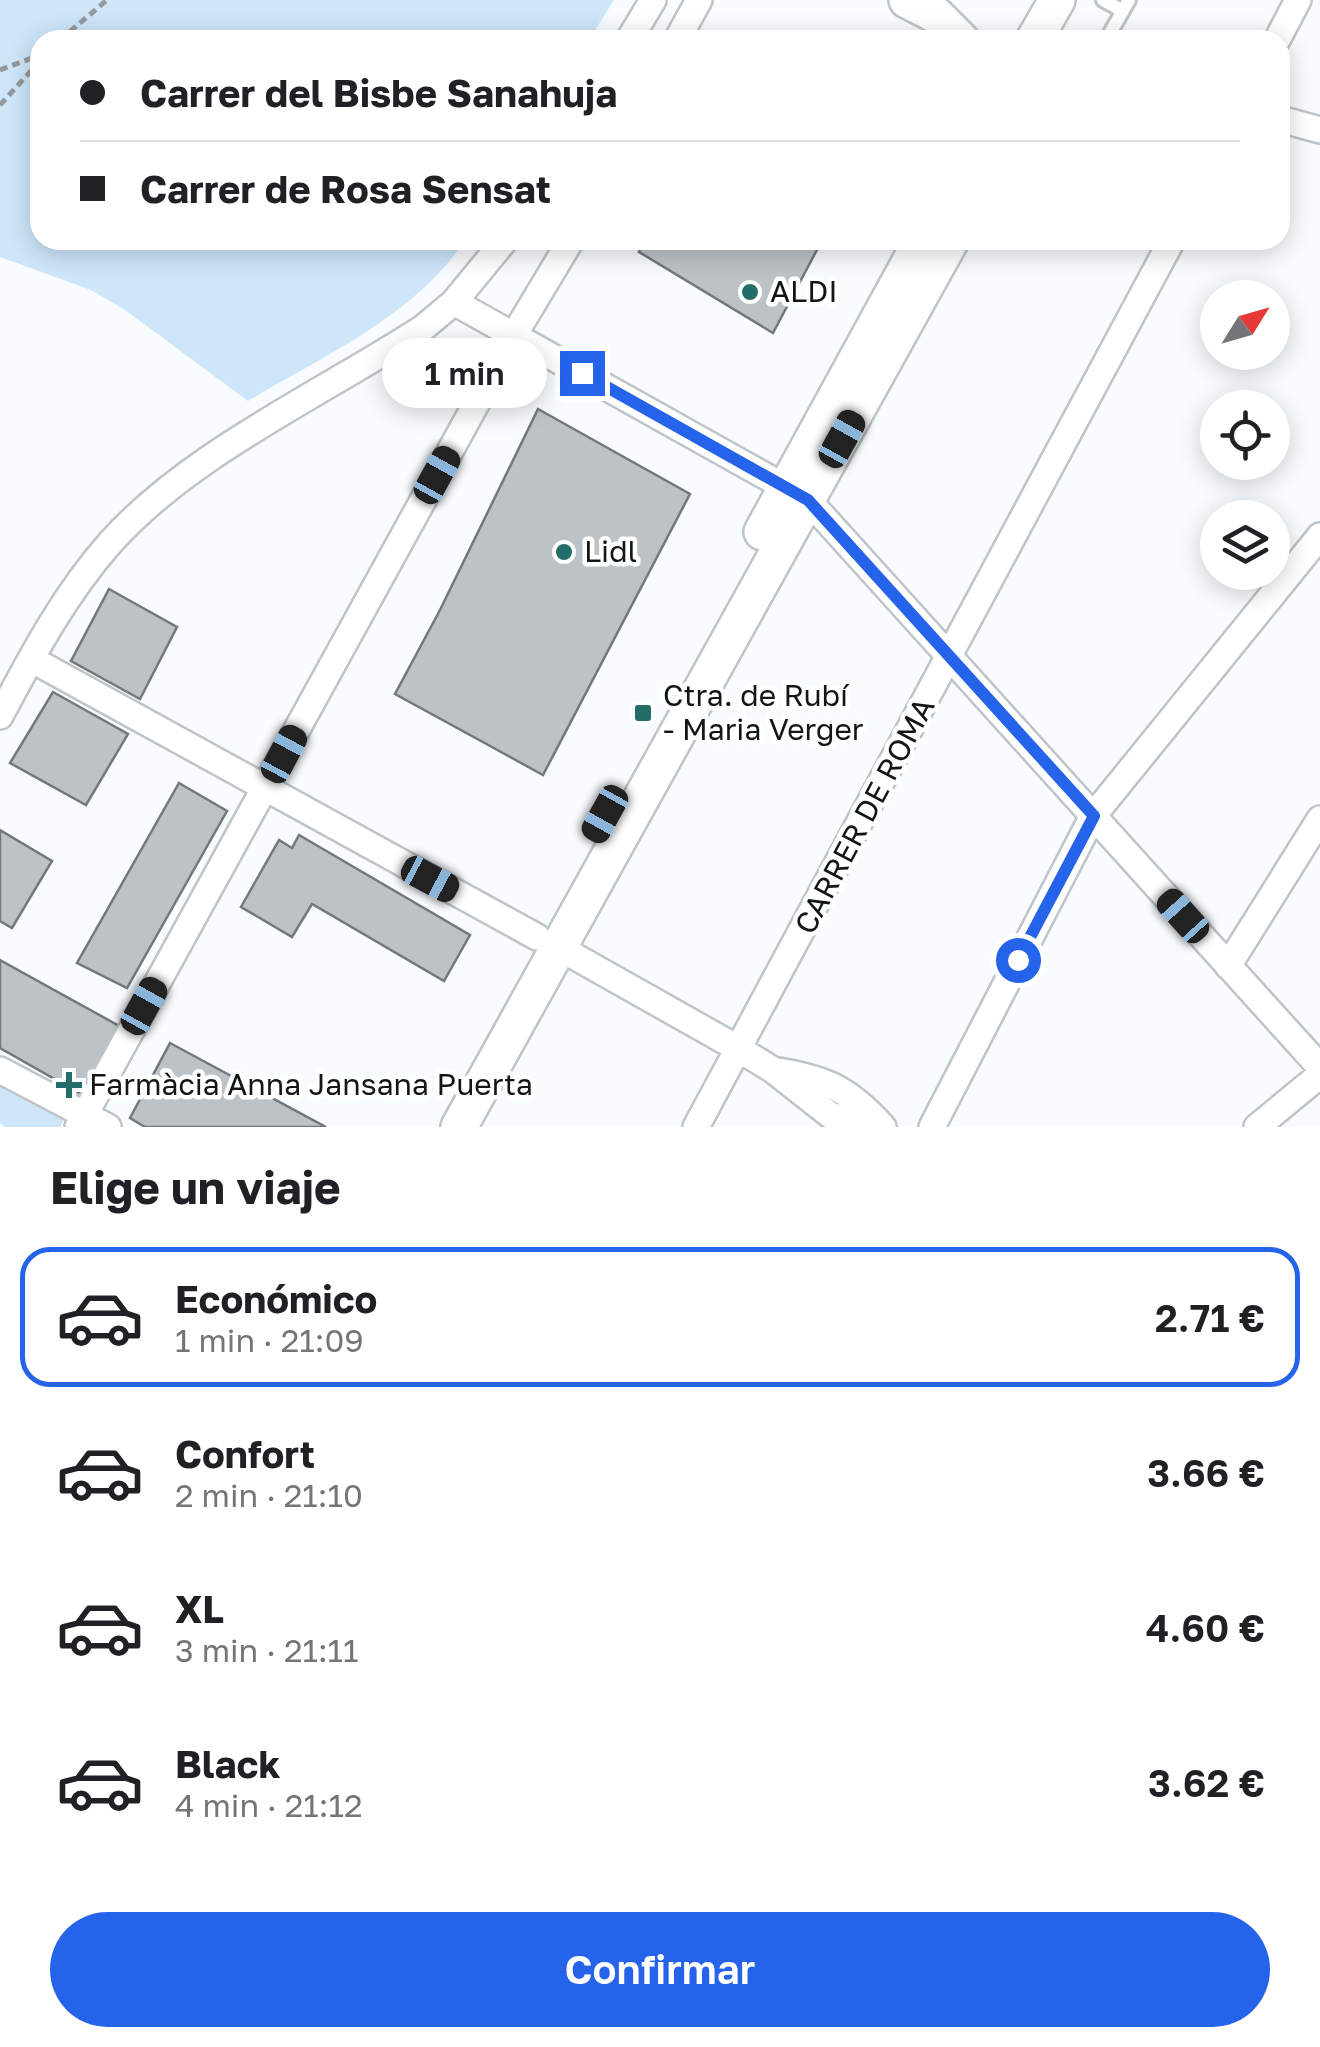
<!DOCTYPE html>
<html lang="es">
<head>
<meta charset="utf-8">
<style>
	body { margin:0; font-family:"Golos Text",sans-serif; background:#f2f2f2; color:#202124; height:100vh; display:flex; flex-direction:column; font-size:38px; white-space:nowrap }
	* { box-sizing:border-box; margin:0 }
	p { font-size:32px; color:#757577 }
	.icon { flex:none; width:55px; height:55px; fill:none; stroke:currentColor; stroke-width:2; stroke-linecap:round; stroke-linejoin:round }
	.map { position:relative; height:1127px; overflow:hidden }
	.panel { display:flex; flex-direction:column; background:#fff; flex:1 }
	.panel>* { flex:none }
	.hud { position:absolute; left:30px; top:30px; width:1260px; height:220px; border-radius:30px; box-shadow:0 5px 25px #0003; display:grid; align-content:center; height:220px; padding:0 50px; background:#fff }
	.needle { width:65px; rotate:53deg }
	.tools { position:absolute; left:1200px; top:280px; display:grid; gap:20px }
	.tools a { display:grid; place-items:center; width:90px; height:90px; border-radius:50%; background:#fff; box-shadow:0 5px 25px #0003; font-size:50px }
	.end { position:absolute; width:45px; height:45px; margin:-22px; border:12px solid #2563eb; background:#fff; box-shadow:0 0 0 5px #fff }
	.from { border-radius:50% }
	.bubble { position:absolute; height:70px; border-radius:35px; background:#fff; box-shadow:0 5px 25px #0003; font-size:32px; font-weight:600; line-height:70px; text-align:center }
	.car { position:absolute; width:30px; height:60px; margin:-30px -15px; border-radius:12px; box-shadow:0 0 8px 2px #0007; background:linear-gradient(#222 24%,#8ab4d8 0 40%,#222 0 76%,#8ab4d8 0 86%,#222 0) }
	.hud b { display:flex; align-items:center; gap:35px; height:95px; font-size:38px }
	.hud b+b { border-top:2px solid #e0e0e0 }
	.hud i { width:25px; height:25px; background:#202124 }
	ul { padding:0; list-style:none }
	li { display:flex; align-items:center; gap:30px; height:140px; margin:0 20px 15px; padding:0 30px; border:5px solid transparent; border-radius:30px }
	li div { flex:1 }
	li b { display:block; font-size:38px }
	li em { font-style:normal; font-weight:600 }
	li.current { border-color:#2563eb }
	li>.icon { width:90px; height:90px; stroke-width:1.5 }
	h2 { padding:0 50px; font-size:45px; line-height:120px }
	.cta { display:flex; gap:20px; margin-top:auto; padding:20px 50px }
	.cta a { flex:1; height:115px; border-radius:60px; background:#2563eb; color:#fff; font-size:40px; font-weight:600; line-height:115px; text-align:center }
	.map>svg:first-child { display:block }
	.green { fill:#cde6fa }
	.building { fill:#bcc2c6; stroke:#73787d; stroke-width:2.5 }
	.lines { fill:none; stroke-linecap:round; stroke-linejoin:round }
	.service-casing { stroke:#bec4c8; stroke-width:18 }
	.minor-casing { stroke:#bec4c8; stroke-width:30 }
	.secondary-casing { stroke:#bec4c8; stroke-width:40 }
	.path { stroke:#96999b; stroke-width:5; stroke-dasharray:8 5; stroke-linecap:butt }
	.service { stroke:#fff; stroke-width:12 }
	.minor { stroke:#fff; stroke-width:25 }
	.secondary { stroke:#fff; stroke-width:35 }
	.route { stroke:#2563eb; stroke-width:12 }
	.poi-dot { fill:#226d69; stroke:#fff; stroke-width:4 }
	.labels { text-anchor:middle; stroke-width:9; stroke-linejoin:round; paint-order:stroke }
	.poi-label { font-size:30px; fill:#131617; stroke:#fff; text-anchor:start }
	.street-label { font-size:30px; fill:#131617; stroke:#fff }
</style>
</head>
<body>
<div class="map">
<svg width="1320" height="1127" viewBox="0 0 1320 1127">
	<rect width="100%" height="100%" fill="#f8fcfe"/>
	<!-- green -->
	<path class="green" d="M0 0H614L589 40H40V240H465C415 316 323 356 248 401L125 310 91 290 0 257Z
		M0 1080 66 1116 60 1127H6L0 1123Z"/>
	<!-- building -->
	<path class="building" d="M646 240H813L820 244 773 333 639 252Z
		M538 409 690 494 543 775 395 694 440 610Z
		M109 589 177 627 140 699 71 661Z
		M53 692 128 734 86 805 10 763Z
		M179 783 227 811 127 988 77 963Z
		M0 830 52 861 12 928 0 921Z
		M299 835 470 935 444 981 312 904 292 937 241 907 279 840 292 848Z
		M0 960 121 1027 81 1094 0 1048Z
		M170 1043 326 1127H145L130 1118Z"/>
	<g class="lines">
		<defs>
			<path id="service" d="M1103 0 1123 11
				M1106 40 1129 0"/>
			<path id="minor" d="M629 40 653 0
				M677 40 699 0
				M1277 40 1298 0
				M1280 119 1320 130
				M454 302 808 500 1320 1067
				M31 659 537 937
				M0 716C32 656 64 595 110 543 189 454 323 393 423 328L454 302 505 240
				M558 947 739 1049 773 1070 830 1115 877 1127
				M1228 966 1320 819
				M0 1070 108 1127
				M773 1070C825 1078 848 1088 883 1127
				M78 1127 514 335 571 240
				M696 1127 1172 240
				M932 1127 1093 816 1320 536
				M1257 1127 1320 1075"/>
			<path id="secondary" d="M907 0 936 15 961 40
				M1034 40 1057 0
				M762 532 922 240
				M459 1127 951 240"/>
		</defs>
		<!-- service casing -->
		<use href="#service" class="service-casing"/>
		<!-- minor casing -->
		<use href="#minor" class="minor-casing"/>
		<!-- secondary casing -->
		<use href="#secondary" class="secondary-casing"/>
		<!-- path -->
		<path class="path" d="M60 40 107 0
			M0 70 40 55
			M0 105 40 61"/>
		<!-- service -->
		<use href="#service" class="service"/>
		<!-- minor -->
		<use href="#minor" class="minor"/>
		<!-- secondary -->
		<use href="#secondary" class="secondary"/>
	</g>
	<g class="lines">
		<!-- route -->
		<path class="route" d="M582 373 808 500 1094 816 1018 960"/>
	</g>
	<!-- markers -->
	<g class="poi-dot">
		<circle cx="750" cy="292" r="10"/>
		<circle cx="564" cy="552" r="10"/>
		<rect x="633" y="703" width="20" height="20" rx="5"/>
		<path d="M64 1070h10v10h10v10h-10v10h-10v-10h-10v-10h10z"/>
	</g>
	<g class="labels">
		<!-- poi labels -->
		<g class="poi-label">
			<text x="770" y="302">ALDI</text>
			<text x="584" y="562">Lidl</text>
			<text x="663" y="706">Ctra. de Rubí<tspan x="663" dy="34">- Maria Verger</tspan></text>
			<text x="89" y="1095">Farmàcia Anna Jansana Puerta</text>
		</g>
		<!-- street labels -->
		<g class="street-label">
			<text transform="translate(865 816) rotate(-62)" y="10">CARRER DE ROMA</text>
		</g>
	</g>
</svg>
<div class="tools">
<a><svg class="needle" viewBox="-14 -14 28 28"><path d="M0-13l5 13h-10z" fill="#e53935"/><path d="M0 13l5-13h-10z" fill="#757577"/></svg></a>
<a><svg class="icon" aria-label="locate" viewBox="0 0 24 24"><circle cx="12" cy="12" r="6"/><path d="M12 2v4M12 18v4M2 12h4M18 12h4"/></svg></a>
<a><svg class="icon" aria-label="layers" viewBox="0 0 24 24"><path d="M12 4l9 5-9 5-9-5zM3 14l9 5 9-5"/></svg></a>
</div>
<i class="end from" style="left:1018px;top:960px"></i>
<i class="end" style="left:582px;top:373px"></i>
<div class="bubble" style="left:382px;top:338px;width:165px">1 min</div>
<i class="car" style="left:842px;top:439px;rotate:29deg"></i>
<i class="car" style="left:437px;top:475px;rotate:29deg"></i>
<i class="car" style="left:284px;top:754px;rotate:28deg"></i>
<i class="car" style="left:605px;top:814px;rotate:209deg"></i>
<i class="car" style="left:430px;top:879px;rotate:118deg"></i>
<i class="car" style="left:1183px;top:916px;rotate:318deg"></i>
<i class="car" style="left:144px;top:1006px;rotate:29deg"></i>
<div class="hud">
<b><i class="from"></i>Carrer del Bisbe Sanahuja</b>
<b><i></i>Carrer de Rosa Sensat</b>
</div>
</div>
<section class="panel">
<h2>Elige un viaje</h2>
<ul>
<li class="current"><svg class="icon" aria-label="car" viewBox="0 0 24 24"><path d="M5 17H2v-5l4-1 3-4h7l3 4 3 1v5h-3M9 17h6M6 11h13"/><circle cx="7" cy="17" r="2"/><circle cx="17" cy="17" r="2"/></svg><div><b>Económico</b><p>1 min · 21:09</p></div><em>2.71 €</em></li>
<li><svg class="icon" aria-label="car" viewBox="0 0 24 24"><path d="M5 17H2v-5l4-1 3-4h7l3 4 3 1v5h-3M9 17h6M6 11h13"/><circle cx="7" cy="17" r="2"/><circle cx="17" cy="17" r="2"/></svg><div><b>Confort</b><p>2 min · 21:10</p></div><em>3.66 €</em></li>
<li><svg class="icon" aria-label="car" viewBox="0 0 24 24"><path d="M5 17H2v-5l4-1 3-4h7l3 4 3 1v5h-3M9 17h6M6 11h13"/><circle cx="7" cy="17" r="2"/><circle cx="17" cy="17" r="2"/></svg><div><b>XL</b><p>3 min · 21:11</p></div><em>4.60 €</em></li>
<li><svg class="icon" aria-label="car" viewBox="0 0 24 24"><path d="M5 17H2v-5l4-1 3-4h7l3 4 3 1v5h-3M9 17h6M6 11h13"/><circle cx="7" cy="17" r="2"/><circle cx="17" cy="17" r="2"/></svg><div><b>Black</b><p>4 min · 21:12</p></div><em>3.62 €</em></li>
</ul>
<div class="cta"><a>Confirmar</a></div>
</section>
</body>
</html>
